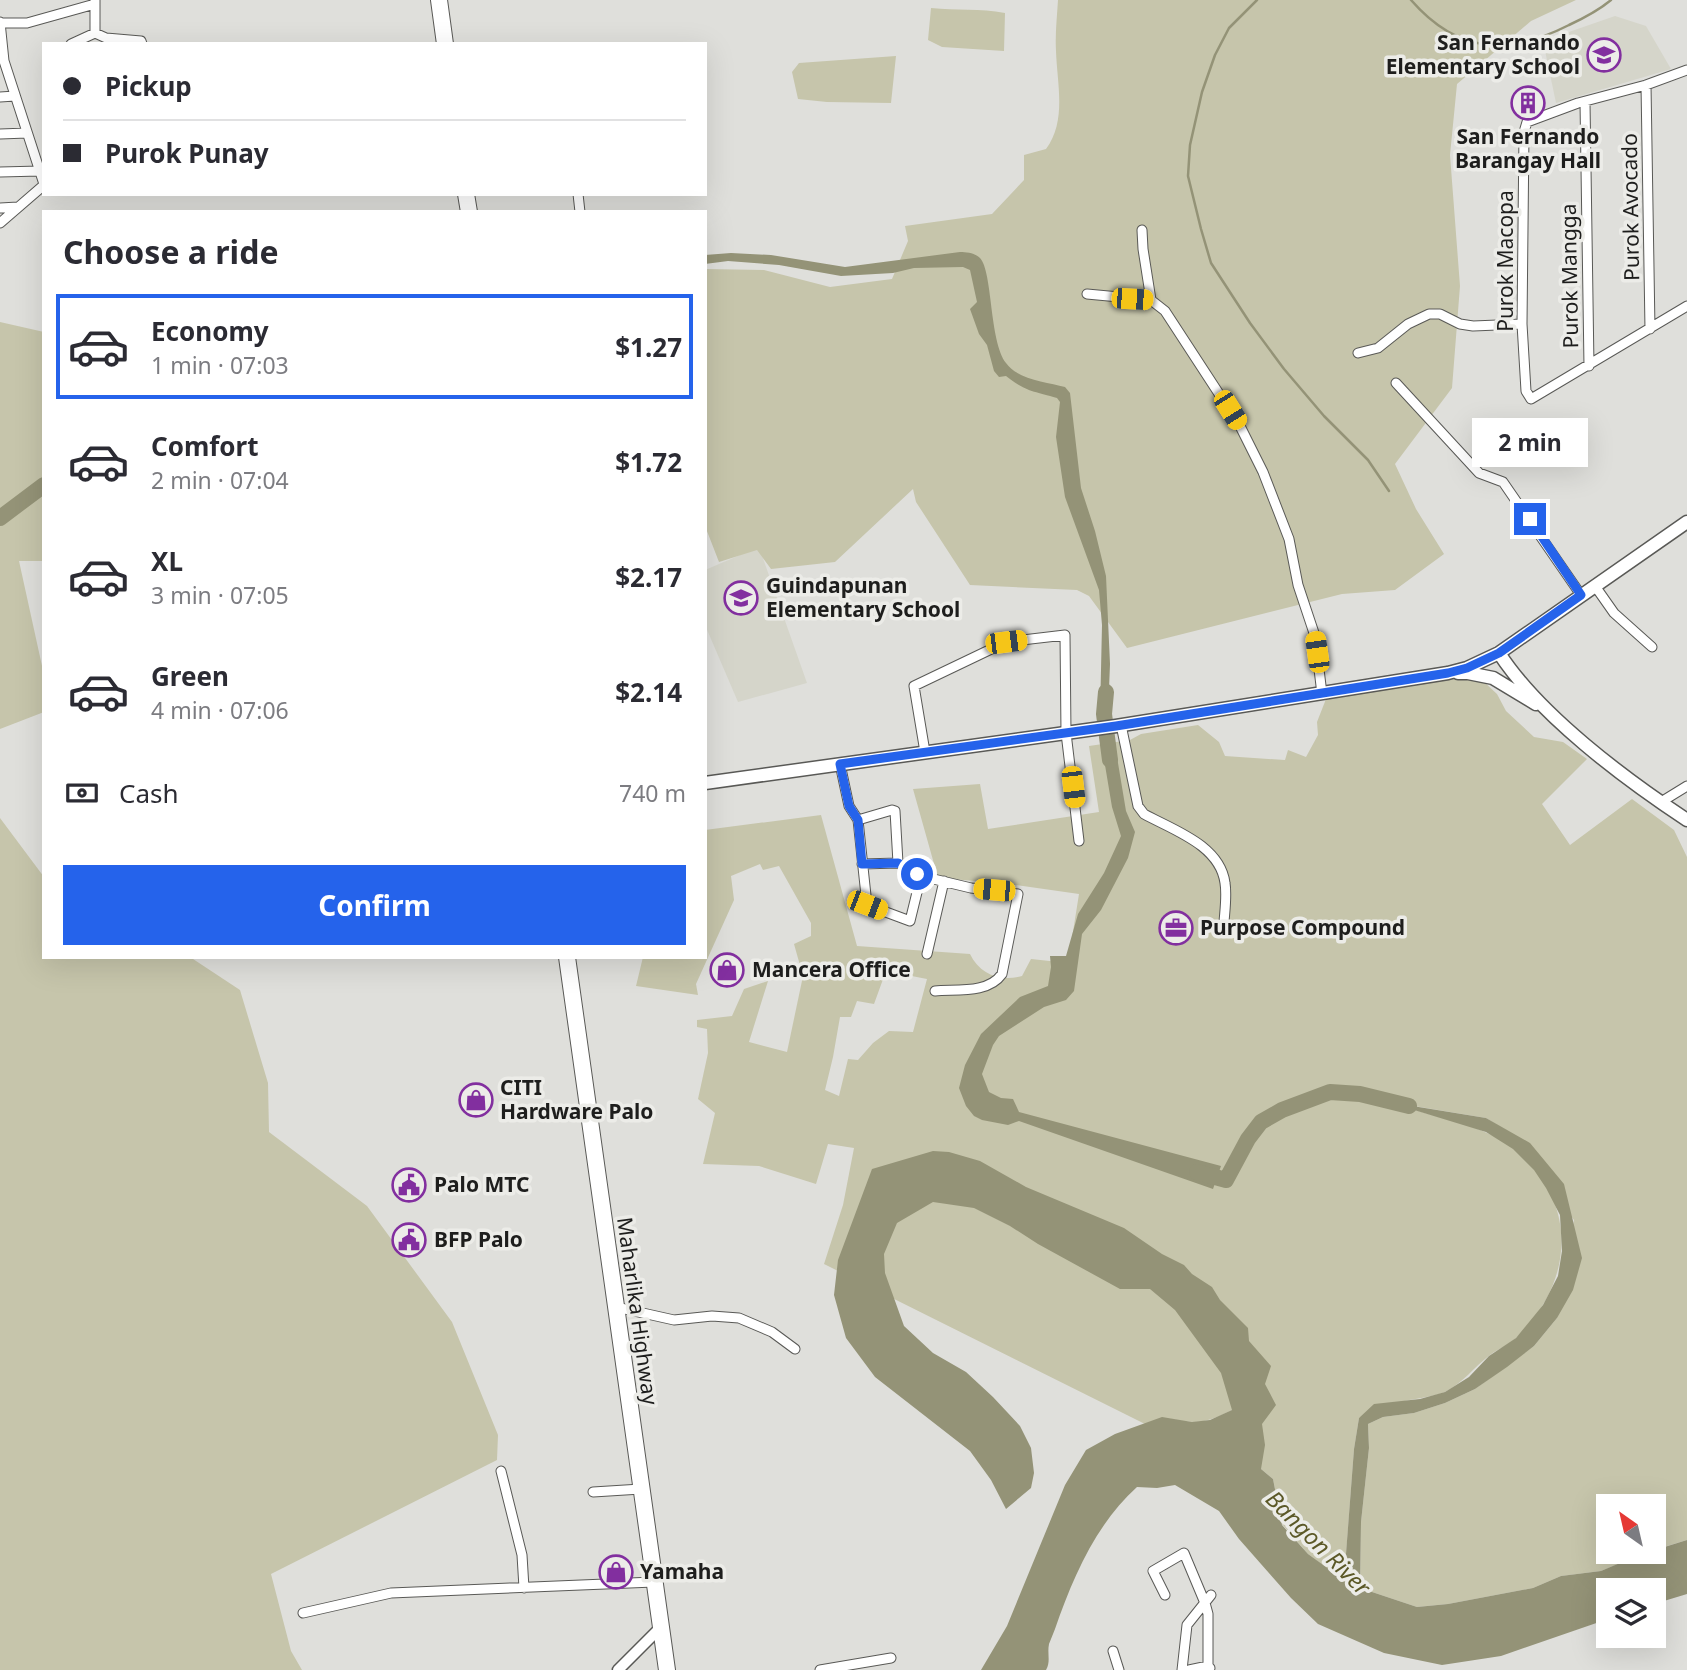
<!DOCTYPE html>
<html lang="en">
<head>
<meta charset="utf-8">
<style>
	body { margin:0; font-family:"Noto Sans",sans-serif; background:#f7f7f7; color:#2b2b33; height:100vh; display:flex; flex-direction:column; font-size:26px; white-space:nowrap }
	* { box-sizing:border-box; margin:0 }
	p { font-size:23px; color:#7c7c81 }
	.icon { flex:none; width:38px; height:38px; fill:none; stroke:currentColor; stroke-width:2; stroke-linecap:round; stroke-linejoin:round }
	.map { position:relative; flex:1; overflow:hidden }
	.panel { position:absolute; left:42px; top:210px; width:665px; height:749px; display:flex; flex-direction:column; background:#fff; border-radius:0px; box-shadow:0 7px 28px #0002 }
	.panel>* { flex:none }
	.guide { position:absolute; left:42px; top:42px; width:665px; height:154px; border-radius:0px; box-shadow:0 7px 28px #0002; display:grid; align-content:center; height:154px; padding:0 21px; background:#fff }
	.needle { width:46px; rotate:326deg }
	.tools { position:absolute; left:1596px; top:1494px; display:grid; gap:14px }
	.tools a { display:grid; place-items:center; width:70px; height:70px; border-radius:0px; background:#fff; box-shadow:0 7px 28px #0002; font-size:35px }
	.end { position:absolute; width:32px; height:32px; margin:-16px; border:9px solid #2563eb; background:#fff; box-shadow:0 0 0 4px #fff }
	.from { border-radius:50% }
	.bubble { position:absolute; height:49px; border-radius:0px; background:#fff; box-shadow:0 7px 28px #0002; font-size:23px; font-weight:700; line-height:49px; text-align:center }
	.car { position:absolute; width:21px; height:42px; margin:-21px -10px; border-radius:9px; box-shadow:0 0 5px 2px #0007; background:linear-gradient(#f5c518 24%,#345 0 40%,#f5c518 0 76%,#345 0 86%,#f5c518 0) }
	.guide b { display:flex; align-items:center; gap:24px; height:66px; font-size:26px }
	.guide b+b { border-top:2px solid #e1e1e2 }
	.guide i { width:18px; height:18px; background:#2b2b33 }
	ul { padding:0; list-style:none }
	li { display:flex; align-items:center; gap:21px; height:105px; margin:0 14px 10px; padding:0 7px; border:4px solid transparent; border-radius:0px }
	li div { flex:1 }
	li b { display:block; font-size:26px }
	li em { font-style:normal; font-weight:700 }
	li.on { border-color:#2563eb }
	li>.icon { width:63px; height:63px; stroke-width:1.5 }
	h2 { padding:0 21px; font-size:32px; line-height:84px }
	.pay { display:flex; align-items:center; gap:18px; height:77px; padding:0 21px; font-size:26px }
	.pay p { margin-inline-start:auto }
	.primary-button { display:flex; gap:14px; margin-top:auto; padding:14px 21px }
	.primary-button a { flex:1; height:80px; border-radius:0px; background:#2563eb; color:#fff; font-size:28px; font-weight:700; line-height:80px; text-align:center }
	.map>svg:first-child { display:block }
	.built { fill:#d5d5ca }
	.green { fill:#c6c5ab; fill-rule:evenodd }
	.water { fill:#949377 }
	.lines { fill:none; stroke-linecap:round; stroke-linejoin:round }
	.stream { stroke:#949377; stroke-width:2.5 }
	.river { stroke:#949377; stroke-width:16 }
	.minor-casing { stroke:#595956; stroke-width:11 }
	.tertiary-casing { stroke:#595956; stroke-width:13 }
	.secondary-casing { stroke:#595956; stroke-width:15 }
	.trunk-casing { stroke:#595956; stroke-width:18 }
	.minor { stroke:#fff; stroke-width:9 }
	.tertiary { stroke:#fff; stroke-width:10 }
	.secondary { stroke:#fff; stroke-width:12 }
	.trunk { stroke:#fff; stroke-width:16 }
	.route { stroke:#2563eb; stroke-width:9 }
	.labels { text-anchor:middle; stroke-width:7; stroke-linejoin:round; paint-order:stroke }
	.poi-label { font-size:21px; font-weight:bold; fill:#1e1e1d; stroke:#ecece8; text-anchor:start }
	.street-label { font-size:21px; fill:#1e1e1d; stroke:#ecece8 }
	.water-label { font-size:23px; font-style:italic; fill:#5b5827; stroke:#ecece8 }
</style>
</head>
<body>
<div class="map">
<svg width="1687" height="1670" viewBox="0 0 1687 1670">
	<rect width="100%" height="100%" fill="#dfdfdb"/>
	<!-- built -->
	<path class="built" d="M1615 16 1646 26 1671 69 1556 103 1543 41Z
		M759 547 807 683 738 702 705 625V570Z"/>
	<!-- green -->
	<path class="green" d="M1058 0H1576L1531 21 1457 84 1450 155 1460 286 1452 388 1395 464 1416 509 1444 554 1395 590 1342 594 1127 648 1089 596 1077 590 970 585 916 502 913 489 835 562 771 569 757 550 719 562 705 526V269L764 270 830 287 892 279 908 241 905 226 992 214 1024 180V155L1046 149C1067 121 1057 83 1056 51 1055 34 1057 17 1058 0Z
		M931 8C956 11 980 8 1005 13L1004 51 942 47 928 40Z
		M896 56 891 103 827 102 798 99 792 72 799 63Z
		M0 322 44 332V561H19L44 675V712L0 729Z
		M1466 677 1483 681 1497 694 1506 711 1534 737 1563 742 1587 759 1542 804 1570 845 1632 799 1674 830 1687 857V1540L1654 1550V1507H1608V1552H1648L1601 1571 1561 1576 1533 1588 1448 1604 1417 1607 1360 1588 1361 1522 1369 1448 1368 1424 1383 1417 1414 1413 1445 1403 1475 1389 1534 1346 1557 1318 1574 1220 1507 1131 1486 1118 1396 1103C1434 1119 1480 1122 1514 1149 1579 1201 1575 1282 1516 1338 1509 1345 1498 1349 1490 1355 1474 1367 1463 1383 1445 1392 1430 1398 1413 1398 1398 1403 1385 1406 1372 1413 1359 1418L1354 1449 1344 1581 1308 1554 1282 1524 1273 1479 1261 1469 1232 1410C1220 1416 1208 1422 1194 1422 1170 1422 1172 1413 1145 1424L824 1264 843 1205 854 1148 828 1144 816 1184 759 1166 703 1164 715 1113 698 1099 708 1053 707 1029 697 1027V1020L732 1016 744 989 768 981 749 1042 787 1052 803 976 794 944 811 936V923L779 866 763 870 760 864 731 876 734 900 696 984 698 995 636 986 643 957H705V830L821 815 857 946 970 954C980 975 1001 982 1022 976L1031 959 1068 963 1079 894 1001 883 938 878 913 789 980 784 988 829 1099 812 1089 746 1130 740 1141 734 1198 725 1219 742 1225 756 1285 760 1288 750 1306 757 1318 735 1317 722 1326 699ZM886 971 927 979 913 1032 889 1031 873 1043 858 1060 848 1059 839 1096 825 1090 833 1057 840 1017H851L857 1001 874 1004Z
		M0 818 44 877V957H190L240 990 268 1083 269 1132 367 1206 452 1322 498 1435 497 1460 271 1574 291 1651 302 1670H0Z"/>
	<!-- water -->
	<path class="water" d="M960 252C967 252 975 253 980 258 993 272 989 340 1006 363 1018 380 1047 382 1065 387L1070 393 1081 488 1095 531 1106 576 1110 664 1108 714 1100 715 1102 625 1099 590 1065 497 1056 437 1060 402 1057 398C1033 391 1026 392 1006 376L999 377 994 371 987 345 979 334 970 309 977 302 970 270 963 267 914 268 893 273 841 276 779 265 728 261 705 264V255L731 253 771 255 845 267Z
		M1114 739 1126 811 1135 832 1128 858 1101 910 1082 934 1074 991 1066 1000 1044 1007 999 1036 993 1045 982 1074 989 1092 1001 1098 1013 1099 1019 1112 1221 1166 1213 1189 1019 1121 1008 1125 982 1120 974 1116 966 1106 959 1088 965 1065 981 1034 1020 997 1048 986 1051 967 1050 956H1066L1078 914 1104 873 1121 836 1112 807 1101 741Z
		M1388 1102 1486 1118 1530 1143 1564 1184 1582 1258 1573 1290 1557 1318 1534 1346 1507 1367 1475 1389 1445 1403 1414 1413 1383 1417 1368 1424 1369 1448 1361 1522 1360 1588 1417 1607 1448 1604 1533 1588 1561 1576 1601 1571 1639 1555 1687 1540V1594L1654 1604V1591H1608V1619L1501 1656 1442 1665 1384 1653 1318 1624 1291 1598 1239 1539 1219 1511 1175 1485 1157 1488 1137 1487C1096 1524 1073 1577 1055 1629 1053 1634 1051 1639 1049 1644 1047 1654 1051 1661 1046 1670H981L1007 1626 1065 1485 1086 1450 1115 1434 1162 1417 1192 1422 1210 1420 1232 1410 1221 1373 1175 1310 1150 1289H1120L1038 1244 1010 1226 974 1208 933 1202 897 1223 884 1254 885 1273 904 1326 933 1353 966 1372 993 1397 1020 1426 1031 1448 1034 1473 1031 1488 1006 1509 991 1480 970 1451 875 1377 846 1338 834 1295 838 1260 872 1169 933 1151 949 1152 980 1161 1026 1187 1124 1228 1162 1254 1184 1265 1192 1274 1212 1287 1220 1300 1248 1328 1249 1341 1271 1366 1265 1384 1276 1405 1262 1424 1265 1445 1261 1469 1273 1479 1282 1525 1308 1554 1344 1580 1354 1449 1359 1418 1374 1404 1420 1399 1445 1392 1469 1377 1489 1356 1516 1338 1543 1305 1558 1276 1562 1251 1560 1215 1546 1188 1534 1170 1513 1149 1486 1132Z"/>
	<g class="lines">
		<!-- stream -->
		<path class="stream" d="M1257 0 1229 28 1215 55 1202 92 1190 145 1188 176 1201 229 1211 263 1250 323 1284 369 1324 416 1368 460 1389 491
			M1411 0C1458 54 1508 56 1569 25 1584 18 1598 11 1611 0"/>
		<!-- river -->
		<path class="river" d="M0 518 44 485
			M1106 692 1104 714 1110 760
			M1197 1172 1226 1180 1248 1139 1261 1122 1282 1110 1330 1092 1360 1094 1409 1106"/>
		<defs>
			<path id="minor" d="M0 22 4 61 44 184
				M0 23H27L95 4
				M95 33V0
				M71 44 95 33 106 38 141 41 142 44
				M1687 70 1646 85 1578 103 1527 122 1524 132 1522 324 1526 391 1531 399 1687 306
				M1646 85 1650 329
				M0 97 15 96
				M1585 102 1589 366
				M0 134 27 133
				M0 172 40 171
				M578 194 580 212
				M0 208 18 207
				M0 223 44 185
				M1142 230 1143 249 1151 300 1165 311 1240 426 1263 472 1289 539 1298 585 1315 636 1322 694
				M1087 294 1151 300
				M1358 353 1378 348 1408 324 1429 314H1440L1460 324 1473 326 1522 324
				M1396 383 1479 473 1503 482 1581 595
				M1595 586 1614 613 1652 647
				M1121 725 1138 806 1144 814C1173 830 1220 845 1225 883 1227 895 1225 909 1224 922
				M925 752 914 686 1006 642 1065 635 1066 733 1079 841
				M840 764 849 806 858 820 867 905 910 921 921 876 898 863 862 864
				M1661 802 1687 786
				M858 820 892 810 895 811 898 863
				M921 876 971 888 1018 894 1002 974C988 994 956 989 935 991
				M927 954 944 881
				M616 1307 674 1320 712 1316 739 1318 772 1332 795 1349
				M501 1471 522 1555 524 1588
				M593 1492 641 1489
				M1165 1595 1153 1571 1184 1553 1205 1603 1208 1614V1666
				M303 1613 391 1593 654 1582
				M1113 1651 1119 1670
				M820 1670 891 1658
				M1182 1670 1187 1625 1211 1595
				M1189 1670 1208 1666 1210 1668"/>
			<path id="tertiary" d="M618 1670 661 1627"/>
			<path id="secondary" d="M1499 653C1539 715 1625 779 1687 820
				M1458 673H1468L1493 678 1536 704
				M705 783 1116 726 1448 673 1467 668 1499 653 1687 522"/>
			<path id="trunk" d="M439 0 445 44
				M466 194 469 212
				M567 957 667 1670"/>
		</defs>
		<!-- minor casing -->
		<use href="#minor" class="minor-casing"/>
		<!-- tertiary casing -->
		<use href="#tertiary" class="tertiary-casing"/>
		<!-- secondary casing -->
		<use href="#secondary" class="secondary-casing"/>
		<!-- trunk casing -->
		<use href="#trunk" class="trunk-casing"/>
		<!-- minor -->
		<use href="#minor" class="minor"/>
		<!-- tertiary -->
		<use href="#tertiary" class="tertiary"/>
		<!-- secondary -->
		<use href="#secondary" class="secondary"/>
		<!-- trunk -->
		<use href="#trunk" class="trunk"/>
	</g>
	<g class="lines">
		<!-- route -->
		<path class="route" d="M917 874 898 863 862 864 858 820 849 806 840 764 1116 726 1448 673 1467 668 1499 653 1581 595 1530 519"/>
	</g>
	<!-- icons -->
	<defs>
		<symbol id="school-ring" viewBox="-11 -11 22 22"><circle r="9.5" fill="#ecece8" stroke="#822f9f" stroke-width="1.5"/><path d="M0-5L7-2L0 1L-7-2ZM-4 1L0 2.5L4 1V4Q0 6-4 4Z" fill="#822f9f"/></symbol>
		<symbol id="building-ring" viewBox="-11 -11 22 22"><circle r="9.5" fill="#ecece8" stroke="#822f9f" stroke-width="1.5"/><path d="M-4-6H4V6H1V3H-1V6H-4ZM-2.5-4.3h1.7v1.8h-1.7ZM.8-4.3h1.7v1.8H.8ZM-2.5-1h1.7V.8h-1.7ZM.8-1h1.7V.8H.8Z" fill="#822f9f"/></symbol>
		<symbol id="office-ring" viewBox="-11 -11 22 22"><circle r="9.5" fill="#ecece8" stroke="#822f9f" stroke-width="1.5"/><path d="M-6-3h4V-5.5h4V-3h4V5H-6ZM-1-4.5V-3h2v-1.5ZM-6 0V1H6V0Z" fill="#822f9f"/></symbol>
		<symbol id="shop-ring" viewBox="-11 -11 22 22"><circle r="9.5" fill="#ecece8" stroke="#822f9f" stroke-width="1.5"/><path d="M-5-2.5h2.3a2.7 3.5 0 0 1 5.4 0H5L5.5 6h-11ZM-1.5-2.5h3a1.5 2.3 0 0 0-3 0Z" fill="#822f9f"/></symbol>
		<symbol id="civic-ring" viewBox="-11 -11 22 22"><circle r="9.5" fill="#ecece8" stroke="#822f9f" stroke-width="1.5"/><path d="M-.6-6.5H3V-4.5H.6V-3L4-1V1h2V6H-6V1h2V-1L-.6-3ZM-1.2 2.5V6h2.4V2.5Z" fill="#822f9f"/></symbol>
	</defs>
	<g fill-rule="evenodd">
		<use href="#school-ring" x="1585" y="36" width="38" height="38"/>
		<use href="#building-ring" x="1509" y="84" width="38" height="38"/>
		<use href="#school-ring" x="722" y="579" width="38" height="38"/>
		<use href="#office-ring" x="1157" y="909" width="38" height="38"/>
		<use href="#shop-ring" x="708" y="951" width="38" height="38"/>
		<use href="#shop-ring" x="457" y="1081" width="38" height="38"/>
		<use href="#civic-ring" x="390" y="1166" width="38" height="38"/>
		<use href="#civic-ring" x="390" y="1221" width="38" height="38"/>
		<use href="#shop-ring" x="597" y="1553" width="38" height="38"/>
	</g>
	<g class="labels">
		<!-- poi labels -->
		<g class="poi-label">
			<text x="1580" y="50" text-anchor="end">San Fernando<tspan x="1580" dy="24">Elementary School</tspan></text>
			<text x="1528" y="144" text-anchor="middle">San Fernando<tspan x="1528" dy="24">Barangay Hall</tspan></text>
			<text x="766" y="593">Guindapunan<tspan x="766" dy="24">Elementary School</tspan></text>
			<text x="1200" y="935">Purpose Compound</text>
			<text x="752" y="977">Mancera Office</text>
			<text x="500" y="1095">CITI<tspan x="500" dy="24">Hardware Palo</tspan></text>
			<text x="434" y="1192">Palo MTC</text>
			<text x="434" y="1247">BFP Palo</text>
			<text x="640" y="1579">Yamaha</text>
		</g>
		<!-- street labels -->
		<g class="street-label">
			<text transform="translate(1631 207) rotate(-91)" y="7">Purok Avocado</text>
			<text transform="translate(1506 261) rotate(-90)" y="7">Purok Macopa</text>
			<text transform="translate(1570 276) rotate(-91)" y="7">Purok Mangga</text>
			<text transform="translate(637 1311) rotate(82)" y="7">Maharlika Highway</text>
		</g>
		<!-- water labels -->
		<g class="water-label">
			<text transform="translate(1318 1543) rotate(45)" y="8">Bangon River</text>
		</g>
	</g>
</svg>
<div class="tools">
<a><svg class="needle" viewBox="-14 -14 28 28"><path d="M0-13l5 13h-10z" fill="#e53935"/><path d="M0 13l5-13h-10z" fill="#7c7c81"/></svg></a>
<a><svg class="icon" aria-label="layers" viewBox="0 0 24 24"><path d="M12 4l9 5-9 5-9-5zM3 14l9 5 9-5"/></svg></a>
</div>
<i class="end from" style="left:917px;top:874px"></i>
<i class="end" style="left:1530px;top:519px"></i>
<div class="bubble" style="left:1472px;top:418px;width:116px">2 min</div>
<i class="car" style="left:1132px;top:299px;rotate:93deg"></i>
<i class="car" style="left:1230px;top:410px;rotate:148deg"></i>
<i class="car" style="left:1006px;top:642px;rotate:83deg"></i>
<i class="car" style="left:1317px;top:652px;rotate:352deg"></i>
<i class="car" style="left:1073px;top:787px;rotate:173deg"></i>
<i class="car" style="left:994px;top:890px;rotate:275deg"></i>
<i class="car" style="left:867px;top:905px;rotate:111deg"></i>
<div class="guide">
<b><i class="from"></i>Pickup</b>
<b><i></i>Purok Punay</b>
</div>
<section class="panel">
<h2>Choose a ride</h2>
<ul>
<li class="on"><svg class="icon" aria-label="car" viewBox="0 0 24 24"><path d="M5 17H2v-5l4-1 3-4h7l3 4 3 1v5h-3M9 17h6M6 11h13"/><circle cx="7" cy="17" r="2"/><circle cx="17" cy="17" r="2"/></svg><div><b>Economy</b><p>1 min · 07:03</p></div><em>$1.27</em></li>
<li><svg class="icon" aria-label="car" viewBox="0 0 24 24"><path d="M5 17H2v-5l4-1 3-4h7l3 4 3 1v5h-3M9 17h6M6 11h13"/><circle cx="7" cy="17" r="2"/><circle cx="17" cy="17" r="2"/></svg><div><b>Comfort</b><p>2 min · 07:04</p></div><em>$1.72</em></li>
<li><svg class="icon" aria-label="car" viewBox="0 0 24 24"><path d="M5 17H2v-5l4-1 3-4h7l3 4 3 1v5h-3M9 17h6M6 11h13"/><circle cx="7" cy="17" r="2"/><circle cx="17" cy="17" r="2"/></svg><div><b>XL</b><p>3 min · 07:05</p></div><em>$2.17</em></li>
<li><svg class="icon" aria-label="car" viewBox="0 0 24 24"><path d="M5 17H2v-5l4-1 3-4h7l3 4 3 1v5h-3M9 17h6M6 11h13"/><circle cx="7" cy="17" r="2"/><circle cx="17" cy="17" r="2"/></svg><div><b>Green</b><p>4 min · 07:06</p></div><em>$2.14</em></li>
</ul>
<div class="pay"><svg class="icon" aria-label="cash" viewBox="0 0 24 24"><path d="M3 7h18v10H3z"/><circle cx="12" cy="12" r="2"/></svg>Cash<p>740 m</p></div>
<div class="primary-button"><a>Confirm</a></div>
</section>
</div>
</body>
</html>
